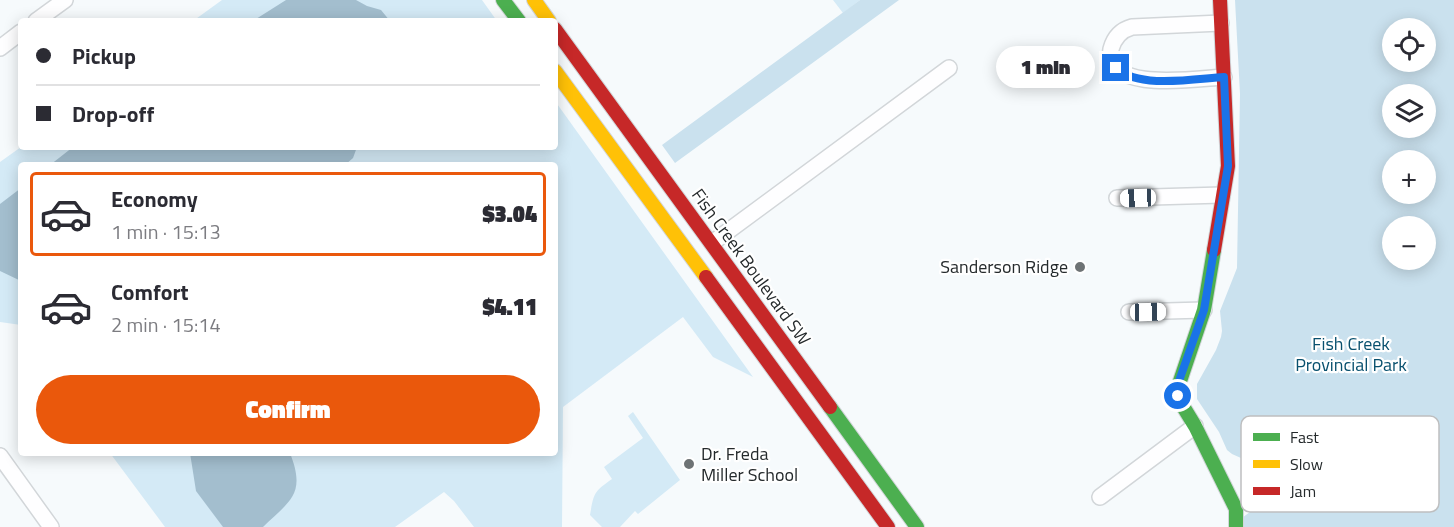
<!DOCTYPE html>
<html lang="en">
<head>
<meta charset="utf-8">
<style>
	body { margin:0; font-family:"Titillium Web",sans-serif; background:#f2f2f3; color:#2b2b33; height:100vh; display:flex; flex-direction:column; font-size:22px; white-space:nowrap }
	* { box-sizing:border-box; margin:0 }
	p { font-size:20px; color:#7c7c81 }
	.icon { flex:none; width:33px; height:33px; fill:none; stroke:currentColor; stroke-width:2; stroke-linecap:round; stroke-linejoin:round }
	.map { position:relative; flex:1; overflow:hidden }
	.drawer { position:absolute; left:18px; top:162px; width:540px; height:294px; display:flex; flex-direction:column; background:#fff; border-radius:6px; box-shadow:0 3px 15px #0003 }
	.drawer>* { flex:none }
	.guide { position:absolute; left:18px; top:18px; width:540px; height:132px; border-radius:6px; box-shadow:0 3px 15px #0003; display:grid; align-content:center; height:132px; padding:0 18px; background:#fff }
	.controls { position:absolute; left:1382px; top:18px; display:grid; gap:12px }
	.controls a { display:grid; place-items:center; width:54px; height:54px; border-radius:50%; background:#fff; box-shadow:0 3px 15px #0003; font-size:30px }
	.end { position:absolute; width:27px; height:27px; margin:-14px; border:8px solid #1a73e8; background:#fff; box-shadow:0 0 0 3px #fff }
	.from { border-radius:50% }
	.bubble { position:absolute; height:42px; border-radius:21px; background:#fff; box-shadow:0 3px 15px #0003; font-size:20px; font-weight:800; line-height:42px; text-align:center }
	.car { position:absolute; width:18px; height:36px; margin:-18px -9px; border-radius:8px; box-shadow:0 0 4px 2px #0007; background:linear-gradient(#fff 24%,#345 0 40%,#fff 0 76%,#345 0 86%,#fff 0) }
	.guide b { display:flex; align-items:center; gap:21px; height:57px; font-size:22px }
	.guide b+b { border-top:2px solid #e1e1e2 }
	.guide i { width:15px; height:15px; background:#2b2b33 }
	ul { padding:10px 0 0; list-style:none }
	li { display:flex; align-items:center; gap:18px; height:84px; margin:0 12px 9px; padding:0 6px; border:3px solid transparent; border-radius:6px }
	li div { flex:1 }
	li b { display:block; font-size:22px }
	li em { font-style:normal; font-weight:800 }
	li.active { border-color:#ea580c }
	li>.icon { width:54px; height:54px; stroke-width:1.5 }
	.action { display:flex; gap:12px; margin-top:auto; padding:12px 18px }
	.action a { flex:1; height:69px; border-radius:36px; background:#ea580c; color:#fff; font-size:24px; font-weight:800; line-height:69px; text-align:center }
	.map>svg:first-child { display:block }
	.green { fill:#d4eaf6 }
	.forest { fill:#cae1ee; fill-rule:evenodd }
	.water { fill:#a3bece }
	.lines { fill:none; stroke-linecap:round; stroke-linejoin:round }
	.street-casing { stroke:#d2d6d9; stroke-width:18 }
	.fast-casing { stroke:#d2d6d9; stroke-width:16 }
	.slow-casing { stroke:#d2d6d9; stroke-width:16 }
	.jam-casing { stroke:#d2d6d9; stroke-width:16 }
	.street { stroke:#fefeff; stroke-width:15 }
	.fast { stroke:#4caf50; stroke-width:14 }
	.slow { stroke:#ffc107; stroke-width:14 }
	.jam { stroke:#c62828; stroke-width:14 }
	.route { stroke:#1a73e8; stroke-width:8 }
	.poi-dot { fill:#6e7375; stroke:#fff; stroke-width:2 }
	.labels { text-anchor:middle; stroke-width:4.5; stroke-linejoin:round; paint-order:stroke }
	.street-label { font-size:18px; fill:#252a2c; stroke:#fff }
	.poi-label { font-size:18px; fill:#252a2c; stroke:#fff; text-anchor:end }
	.park-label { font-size:18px; fill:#08506e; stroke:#fff }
	.key { fill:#fff; stroke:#bebfc0; stroke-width:1.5 }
	.key-label { font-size:16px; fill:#252a2c }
</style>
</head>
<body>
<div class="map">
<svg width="1454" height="527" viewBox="0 0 1454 527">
	<rect width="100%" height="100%" fill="#f6fafc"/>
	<!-- green -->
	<path class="green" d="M222 0H482L497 21H193Z
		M833 0H860L843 13Z
		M555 101 753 377 713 357 683 317 563 407 562 527H474L454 501 444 492 395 527H165L110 453H555V165H21V325L0 322V162L21 147H555Z
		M633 412 680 480 638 514 635 511 620 527H602L590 515C594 492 594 492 612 479L604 467 643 438 628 416Z"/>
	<!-- forest -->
	<path class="forest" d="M860 0H899L675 163 662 145Z
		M1235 0H1454V527H1231C1247 512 1291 489 1277 463L1250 462 1232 454 1227 450 1219 432 1197 399V384L1216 350 1221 337 1222 331 1220 311 1237 268 1240 94ZM1392 28H1425V62H1392ZM1392 94H1425V128H1392ZM1392 160H1425V194H1392ZM1392 226H1425V260H1392Z"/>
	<!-- water -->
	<path class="water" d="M286 0H356L367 6 381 10 390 21H253Z
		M73 147H357L353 158 345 165H50Z
		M21 188V281L0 271V204Z
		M190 453H290C306 494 291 500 263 527H223L196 491Z"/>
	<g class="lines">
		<defs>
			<path id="street" d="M36 21 65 0
				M1221 23 1132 27C1121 30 1114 38 1111 49 1104 94 1199 78 1224 77
				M0 48 21 32
				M1117 198 1222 195
				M712 243 949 68
				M1129 312 1204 310
				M0 456 51 527
				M1100 497 1195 426"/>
			<path id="fast" d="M503 0 519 21
				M1214 250 1204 310 1178 387 1181 403 1195 426 1236 509V527
				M830 407 917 527"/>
			<path id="slow" d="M534 0 549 21
				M555 71 706 277"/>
			<path id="jam" d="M555 29 830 407
				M1214 250 1228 166 1220 0
				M706 277 888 527"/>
		</defs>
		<!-- street casing -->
		<use href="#street" class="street-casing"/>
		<!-- fast casing -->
		<use href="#fast" class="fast-casing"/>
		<!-- slow casing -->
		<use href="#slow" class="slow-casing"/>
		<!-- jam casing -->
		<use href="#jam" class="jam-casing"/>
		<!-- street -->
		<use href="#street" class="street"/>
		<!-- fast -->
		<use href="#fast" class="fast"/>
		<!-- slow -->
		<use href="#slow" class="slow"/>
		<!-- jam -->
		<use href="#jam" class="jam"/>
	</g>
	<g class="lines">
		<!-- route -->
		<path class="route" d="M1116 68C1139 89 1193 79 1224 77L1228 166 1204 310 1179 381 1178 396"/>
	</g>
	<!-- markers -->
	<g class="poi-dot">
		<circle cx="1080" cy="267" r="6"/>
		<circle cx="689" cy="464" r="6"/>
	</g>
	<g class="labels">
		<!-- street labels -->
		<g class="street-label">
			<text transform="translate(751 267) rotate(54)" y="6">Fish Creek Boulevard SW</text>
		</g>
		<!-- poi labels -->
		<g class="poi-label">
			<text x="1068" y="273">Sanderson Ridge</text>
			<text x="701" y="460" text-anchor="start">Dr. Freda<tspan x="701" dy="21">Miller School</tspan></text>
		</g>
		<!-- park labels -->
		<g class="park-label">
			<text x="1351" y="350">Fish Creek<tspan x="1351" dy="21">Provincial Park</tspan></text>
		</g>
	</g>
	<!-- legend -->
	<rect x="1241" y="416" width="198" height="96" rx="9" class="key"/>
	<rect x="1253" y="433" width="27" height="8" fill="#4caf50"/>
	<rect x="1253" y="460" width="27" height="8" fill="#ffc107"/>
	<rect x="1253" y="487" width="27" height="8" fill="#c62828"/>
	<g class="key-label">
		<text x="1290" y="443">Fast</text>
		<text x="1290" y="470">Slow</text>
		<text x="1290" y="497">Jam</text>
	</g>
</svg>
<div class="controls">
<a><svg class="icon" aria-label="locate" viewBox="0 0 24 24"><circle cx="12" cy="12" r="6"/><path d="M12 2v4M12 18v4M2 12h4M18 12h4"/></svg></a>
<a><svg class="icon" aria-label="layers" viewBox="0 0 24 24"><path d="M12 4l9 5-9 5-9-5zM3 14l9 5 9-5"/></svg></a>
<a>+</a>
<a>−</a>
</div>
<i class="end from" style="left:1178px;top:396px"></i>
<i class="end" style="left:1116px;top:68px"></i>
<div class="bubble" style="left:996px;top:46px;width:99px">1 min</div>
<i class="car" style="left:1138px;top:198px;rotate:268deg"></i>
<i class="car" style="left:1148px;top:312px;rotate:89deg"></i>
<div class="guide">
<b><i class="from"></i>Pickup</b>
<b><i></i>Drop-off</b>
</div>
<section class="drawer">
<ul>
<li class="active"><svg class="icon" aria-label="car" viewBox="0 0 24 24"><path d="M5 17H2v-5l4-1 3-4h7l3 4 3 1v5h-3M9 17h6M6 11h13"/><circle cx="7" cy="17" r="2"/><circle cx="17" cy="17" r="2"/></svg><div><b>Economy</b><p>1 min · 15:13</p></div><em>$3.04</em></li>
<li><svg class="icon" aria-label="car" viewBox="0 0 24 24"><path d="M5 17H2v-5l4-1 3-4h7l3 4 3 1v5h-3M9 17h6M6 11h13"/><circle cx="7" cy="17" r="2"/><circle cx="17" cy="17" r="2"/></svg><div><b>Comfort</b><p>2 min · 15:14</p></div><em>$4.11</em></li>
</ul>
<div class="action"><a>Confirm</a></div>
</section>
</div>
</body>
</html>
